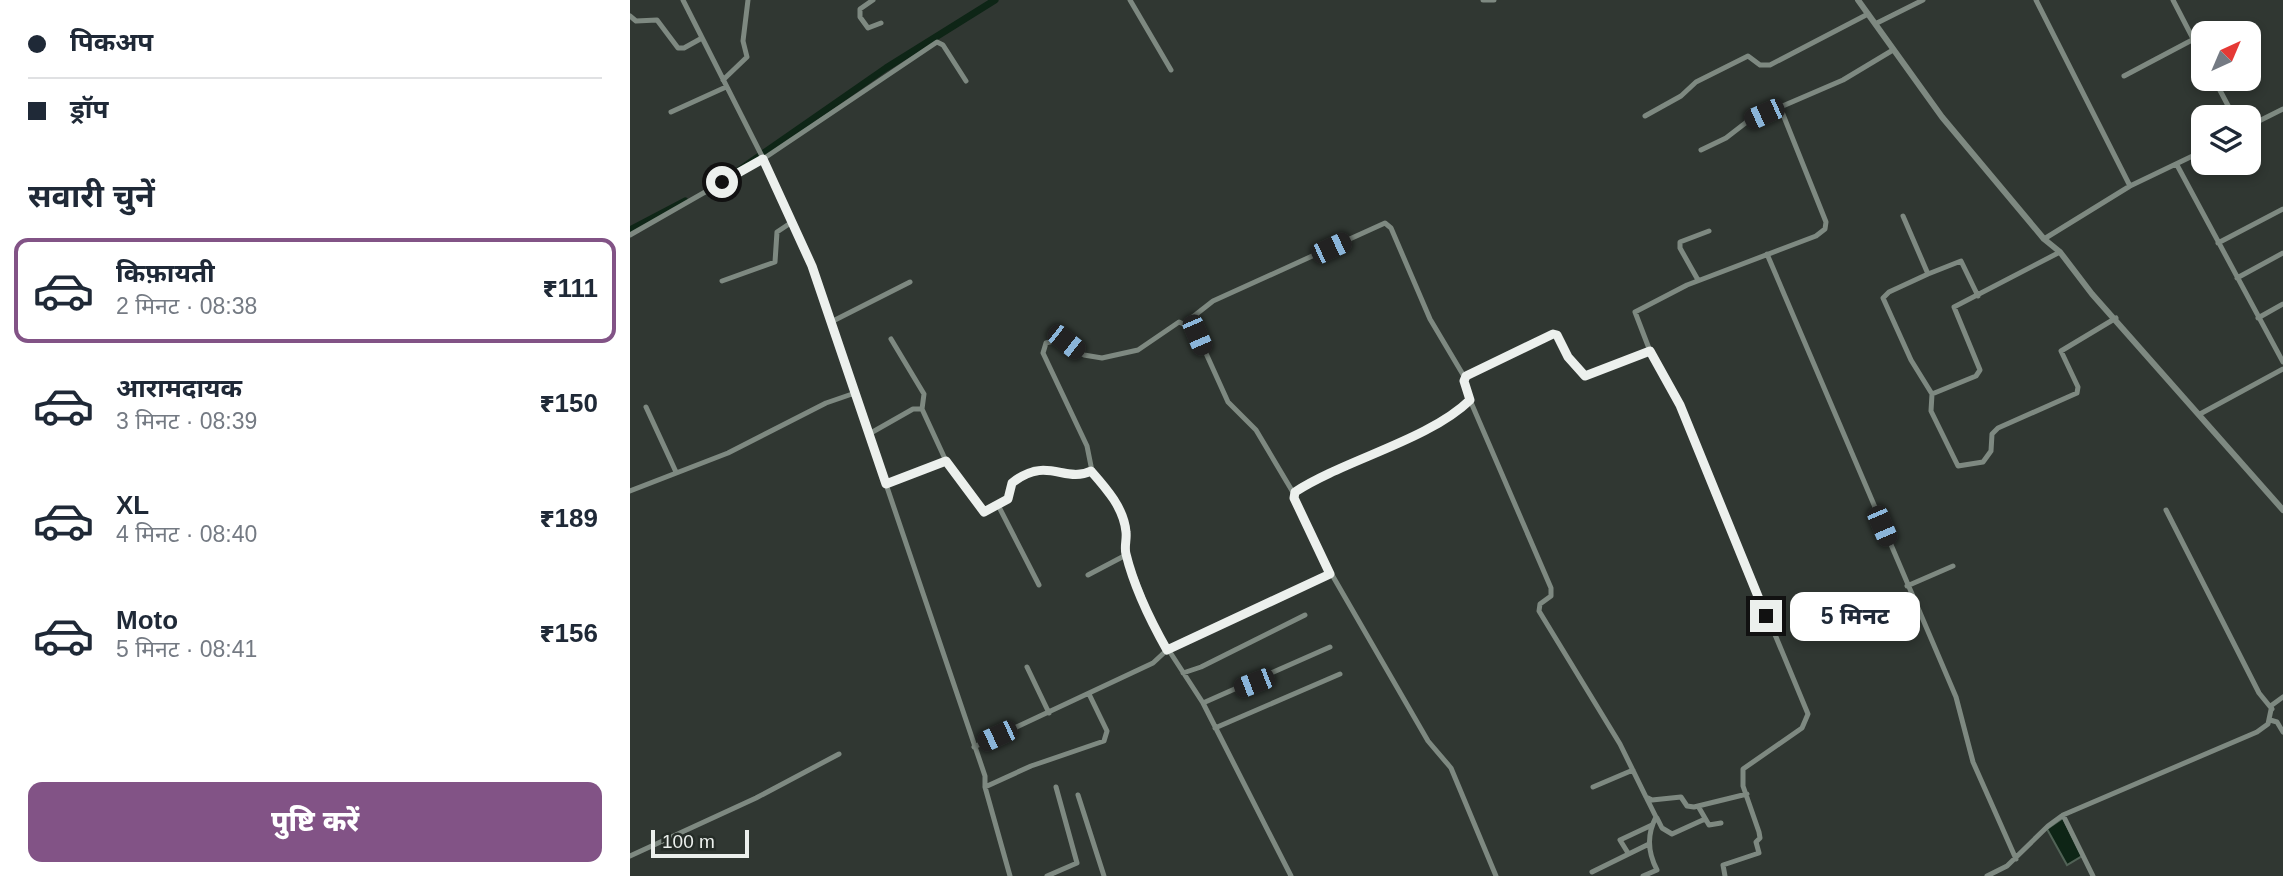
<!DOCTYPE html>
<html lang="hi">
<head>
<meta charset="utf-8">
<style>
	body { margin:0; font-family:Arial,"Noto Sans Devanagari",sans-serif; background:#f6f6f7; color:#1f2937; height:100vh; display:flex; flex-direction:column; font-size:26px; white-space:nowrap }
	* { box-sizing:border-box; margin:0 }
	p { font-size:23px; color:#747a83 }
	.icon { flex:none; width:38px; height:38px; fill:none; stroke:currentColor; stroke-width:2; stroke-linecap:round; stroke-linejoin:round }
	.map { position:relative; flex:1; overflow:hidden }
	.side { display:flex; flex-direction:column; background:#fff; width:630px }
	.side>* { flex:none }
	.hud { display:grid; align-content:center; height:154px; padding:0 28px; background:#fff }
	.needle { width:46px; rotate:44deg }
	.tools { position:absolute; left:1561px; top:21px; display:grid; gap:14px }
	.tools a { display:grid; place-items:center; width:70px; height:70px; border-radius:14px; background:#fff; box-shadow:0 4px 10px #0003; font-size:35px }
	.scale { position:absolute; left:21px; bottom:18px; width:98px; box-sizing:border-box; padding-left:7px; border:4px solid #ecf0ed; border-top:0; font-size:19px; line-height:24px; white-space:nowrap; color:#ecf0ed; -webkit-text-stroke:5px #262d28; paint-order:stroke }
	.end { position:absolute; width:32px; height:32px; margin:-16px; border:9px solid #ecf0ed; background:#111; box-shadow:0 0 0 4px #111 }
	.from { border-radius:50% }
	.bubble { position:absolute; height:49px; border-radius:14px; background:#fff; box-shadow:0 4px 10px #0003; font-size:23px; font-weight:800; line-height:49px; text-align:center }
	.car { position:absolute; width:21px; height:42px; margin:-21px -10px; border-radius:9px; box-shadow:0 0 5px 2px #0007; background:linear-gradient(#222 24%,#8ab4d8 0 40%,#222 0 76%,#8ab4d8 0 86%,#222 0) }
	.hud b { display:flex; align-items:center; gap:24px; height:66px; font-size:26px }
	.hud b+b { border-top:2px solid #e0e1e3 }
	.hud i { width:18px; height:18px; background:#1f2937 }
	ul { padding:0; list-style:none }
	li { display:flex; align-items:center; gap:21px; height:105px; margin:0 14px 10px; padding:0 14px; border:4px solid transparent; border-radius:14px }
	li div { flex:1 }
	li b { display:block; font-size:26px }
	li em { font-style:normal; font-weight:800 }
	li.current { border-color:#825386 }
	li>.icon { width:63px; height:63px; stroke-width:1.5 }
	h2 { padding:0 28px; font-size:32px; line-height:84px }
	.action { display:flex; gap:14px; margin-top:auto; padding:14px 28px }
	.action a { flex:1; height:80px; border-radius:14px; background:#825386; color:#fff; font-size:28px; font-weight:800; line-height:80px; text-align:center }
	main { display:flex; flex:1; min-height:0 }
	.map>svg:first-child { display:block }
	.water { fill:#0e2516; stroke:#516256; stroke-width:2 }
	.lines { fill:none; stroke-linecap:round; stroke-linejoin:round }
	.canal { stroke:#0e2516; stroke-width:7 }
	.minor { stroke:#7e8981; stroke-width:5 }
	.tertiary { stroke:#7e8981; stroke-width:6 }
	.route { stroke:#ecf0ed; stroke-width:9 }
</style>
</head>
<body>
<main>
<section class="side">
<div class="hud">
<b><i class="from"></i>पिकअप</b>
<b><i></i>ड्रॉप</b>
</div>
<h2>सवारी चुनें</h2>
<ul>
<li class="current"><svg class="icon" aria-label="car" viewBox="0 0 24 24"><path d="M5 17H2v-5l4-1 3-4h7l3 4 3 1v5h-3M9 17h6M6 11h13"/><circle cx="7" cy="17" r="2"/><circle cx="17" cy="17" r="2"/></svg><div><b>किफ़ायती</b><p>2 मिनट · 08:38</p></div><em>₹111</em></li>
<li><svg class="icon" aria-label="car" viewBox="0 0 24 24"><path d="M5 17H2v-5l4-1 3-4h7l3 4 3 1v5h-3M9 17h6M6 11h13"/><circle cx="7" cy="17" r="2"/><circle cx="17" cy="17" r="2"/></svg><div><b>आरामदायक</b><p>3 मिनट · 08:39</p></div><em>₹150</em></li>
<li><svg class="icon" aria-label="car" viewBox="0 0 24 24"><path d="M5 17H2v-5l4-1 3-4h7l3 4 3 1v5h-3M9 17h6M6 11h13"/><circle cx="7" cy="17" r="2"/><circle cx="17" cy="17" r="2"/></svg><div><b>XL</b><p>4 मिनट · 08:40</p></div><em>₹189</em></li>
<li><svg class="icon" aria-label="car" viewBox="0 0 24 24"><path d="M5 17H2v-5l4-1 3-4h7l3 4 3 1v5h-3M9 17h6M6 11h13"/><circle cx="7" cy="17" r="2"/><circle cx="17" cy="17" r="2"/></svg><div><b>Moto</b><p>5 मिनट · 08:41</p></div><em>₹156</em></li>
</ul>
<div class="action"><a>पुष्टि करें</a></div>
</section>
<div class="map">
<svg width="1653" height="876" viewBox="0 0 1653 876">
	<rect width="100%" height="100%" fill="#303732"/>
	<!-- water -->
	<path class="water" d="M1433 818 1452 856 1437 865 1417 829Z"/>
	<g class="lines">
		<!-- canal -->
		<path class="canal" d="M105 173 256 68 365 0
			M0 230 55 201"/>
		<!-- minor -->
		<path class="minor" d="M53 0 138 168 182 266 355 776V787L380 876
			M243 0 230 9V17L238 28 251 23
			M500 0 541 70
			M853 0H864
			M1406 0 1500 186
			M1543 0 1573 58
			M0 16 6 21 27 20 48 48H54L72 38
			M1247 23 1293 0
			M1494 76 1564 39
			M1584 79 1604 117
			M93 80 117 57 113 41 118 0
			M41 112 96 87
			M1015 116 1051 96 1066 82 1118 56 1130 65H1140L1238 14
			M1619 126 1653 109
			M1071 150 1096 138 1118 121 1213 80 1263 50
			M1547 165 1653 362
			M1273 216 1298 274 1331 261 1348 296
			M0 235 133 159 307 42 313 45 336 81
			M1414 239 1500 186 1573 151
			M1588 243 1653 209
			M1430 252 1324 307 1350 370 1346 376 1302 394 1301 411 1328 466 1353 462 1361 451 1362 434 1368 428 1447 393 1448 387 1431 351 1486 318
			M1137 254 1326 697 1343 762 1386 859
			M1298 274 1259 292 1253 298 1281 360 1302 394
			M1607 278 1653 253
			M1068 280 1050 248V242L1079 231
			M92 281 145 262 147 232 162 222
			M1628 318 1653 304
			M201 322 280 282
			M555 323 583 301 755 223 761 228 800 319 835 378
			M261 339 294 394 292 409
			M840 400 921 588V596L910 604 909 611 990 744 1016 797 1022 800 1051 797 1057 806 1064 807 1117 794
			M16 407 46 472
			M1570 414 1653 369
			M239 434 283 409H292L316 461 354 512 378 499 382 483 404 469 455 473 462 471 457 446 413 353 416 343 430 339 454 355 472 358 508 350 549 322 565 329 598 402 626 430 664 494
			M462 471 482 497 494 522 496 555
			M256 484 316 461
			M0 491 98 453 196 403 225 393
			M368 505 409 585
			M1536 510 1629 693 1642 709
			M701 573 798 741 821 768 866 876
			M458 575 496 555 525 629 573 703 661 876
			M1277 586 1323 566
			M397 667 419 713
			M553 673 571 667 675 615
			M573 703 700 647
			M1640 720 1647 722 1653 732
			M585 728 710 674
			M344 747 523 663 537 650 555 640 700 574 664 498 665 492C714 461 801 439 840 400L834 381 836 376 923 334 927 335 938 357 955 376 1020 351
			M355 787 401 766 474 741 477 731 459 694
			M963 787 1003 770
			M448 795 474 876
			M1068 806 1079 825 1091 823
			M1433 815 1463 876
			M1027 818 1032 828 1042 834 1075 819
			M998 853 990 840 1022 825
			M0 856 126 798 209 754
			M962 872 1019 844
			M417 876 447 863 426 787
			M1013 876 1027 870C1018 853 1016 836 1026 817L1017 799
			M1095 876 1093 865 1129 853 1126 842 1130 838 1129 832 1113 786V769L1172 728 1178 714 1050 406 1020 351 1005 312 1057 285 1186 236 1195 229 1196 222 1150 107
			M1357 876 1377 866 1418 826 1433 815 1627 732 1638 724 1642 705 1653 697"/>
		<!-- tertiary -->
		<path class="tertiary" d="M1228 0 1312 117 1414 239 1430 252 1462 294 1653 510"/>
	</g>
	<g class="lines">
		<!-- route -->
		<path class="route" d="M92 182 133 159 182 266 256 484 316 461 354 512 378 499 382 483C417 455 435 484 461 471 476 488 494 508 496 532 497 539 494 547 496 554 504 587 520 620 537 650L700 574 664 498 665 492C714 460 799 440 840 400L834 381 836 376 923 334 927 335 938 357 955 376 1020 351 1050 405 1136 616"/>
	</g>
</svg>
<div class="tools">
<a><svg class="needle" viewBox="-14 -14 28 28"><path d="M0-13l5 13h-10z" fill="#e53935"/><path d="M0 13l5-13h-10z" fill="#747a83"/></svg></a>
<a><svg class="icon" aria-label="layers" viewBox="0 0 24 24"><path d="M12 4l9 5-9 5-9-5zM3 14l9 5 9-5"/></svg></a>
</div>
<div class="scale">100 m</div>
<i class="end from" style="left:92px;top:182px"></i>
<i class="end" style="left:1136px;top:616px"></i>
<div class="bubble" style="left:1160px;top:592px;width:130px">5 मिनट</div>
<i class="car" style="left:1134px;top:114px;rotate:246deg"></i>
<i class="car" style="left:701px;top:248px;rotate:65deg"></i>
<i class="car" style="left:567px;top:335px;rotate:157deg"></i>
<i class="car" style="left:436px;top:342px;rotate:128deg"></i>
<i class="car" style="left:1252px;top:526px;rotate:157deg"></i>
<i class="car" style="left:624px;top:683px;rotate:249deg"></i>
<i class="car" style="left:367px;top:736px;rotate:245deg"></i>
</div>
</main>
</body>
</html>
